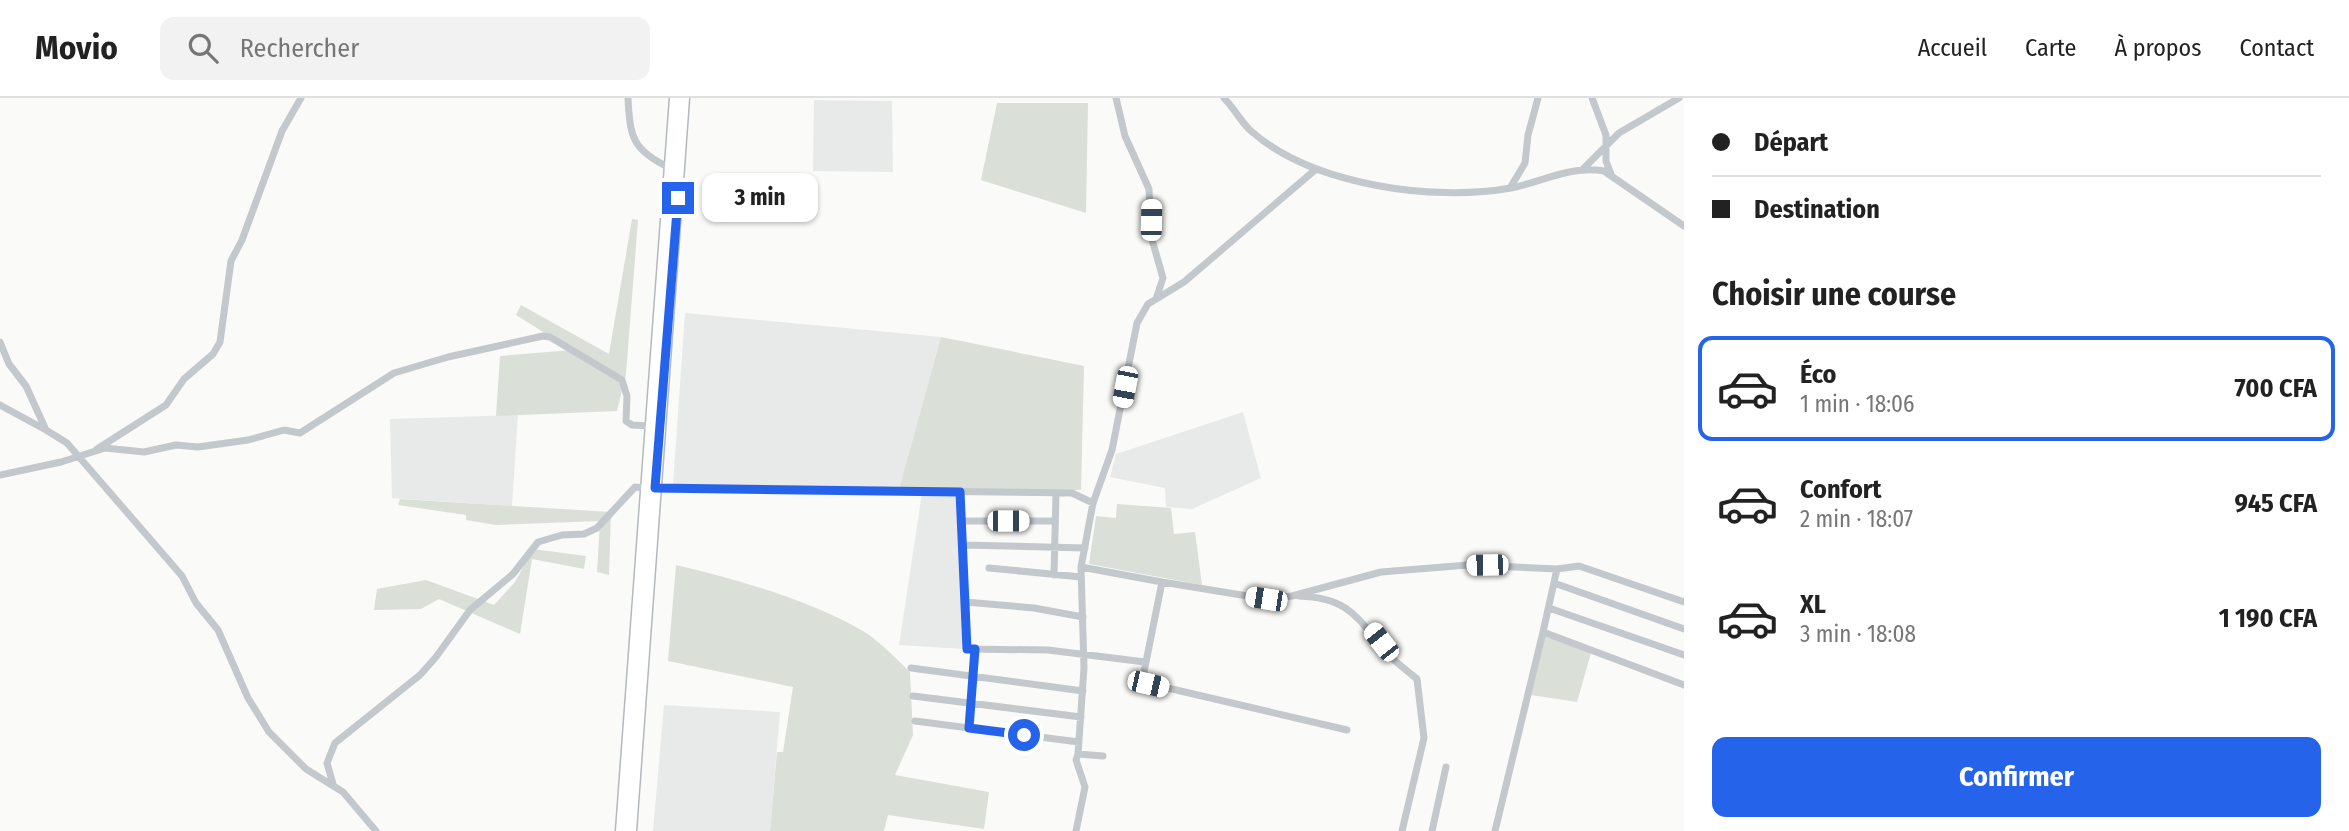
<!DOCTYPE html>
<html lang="fr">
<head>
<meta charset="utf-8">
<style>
	body { margin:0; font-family:"Fira Sans Condensed",sans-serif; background:#f2f2f2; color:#222; height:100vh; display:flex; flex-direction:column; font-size:26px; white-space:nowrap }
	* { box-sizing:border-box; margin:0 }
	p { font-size:23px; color:#767676 }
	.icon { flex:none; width:38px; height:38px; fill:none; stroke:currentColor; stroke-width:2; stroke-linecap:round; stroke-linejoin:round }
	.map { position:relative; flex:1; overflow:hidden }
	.drawer { display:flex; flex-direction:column; background:#fff; width:665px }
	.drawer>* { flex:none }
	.guide { display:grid; align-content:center; height:154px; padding:0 28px; background:#fff }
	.end { position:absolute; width:32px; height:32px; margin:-16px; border:9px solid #2563eb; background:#fff; box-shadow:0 0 0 4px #fff }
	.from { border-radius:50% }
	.bubble { position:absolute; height:49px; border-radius:14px; background:#fff; box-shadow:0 2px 5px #0004; font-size:23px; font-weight:700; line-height:49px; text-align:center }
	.car { position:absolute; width:21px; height:42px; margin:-21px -10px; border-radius:9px; box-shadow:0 0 5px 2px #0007; background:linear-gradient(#fff 24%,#345 0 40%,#fff 0 76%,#345 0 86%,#fff 0) }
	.guide b { display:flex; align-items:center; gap:24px; height:66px; font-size:26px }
	.guide b+b { border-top:2px solid #e0e0e0 }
	.guide i { width:18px; height:18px; background:#222 }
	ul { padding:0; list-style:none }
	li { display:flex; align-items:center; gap:21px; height:105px; margin:0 14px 10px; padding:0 14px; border:4px solid transparent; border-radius:14px }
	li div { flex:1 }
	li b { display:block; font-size:26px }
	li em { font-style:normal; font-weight:700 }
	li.selected { border-color:#2563eb }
	li>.icon { width:63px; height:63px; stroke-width:1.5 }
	h2 { padding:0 28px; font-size:32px; line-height:84px }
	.cta { display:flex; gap:14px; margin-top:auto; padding:14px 28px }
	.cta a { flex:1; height:80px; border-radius:14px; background:#2563eb; color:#fff; font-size:28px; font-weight:700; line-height:80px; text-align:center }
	header { display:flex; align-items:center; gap:42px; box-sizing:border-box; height:98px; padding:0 35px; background:#fff; border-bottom:2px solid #e0e0e0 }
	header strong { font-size:33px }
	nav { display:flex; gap:38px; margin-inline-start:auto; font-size:24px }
	.search { width:490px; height:63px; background:#f2f2f2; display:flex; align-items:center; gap:18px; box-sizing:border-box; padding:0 24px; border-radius:14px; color:#767676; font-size:26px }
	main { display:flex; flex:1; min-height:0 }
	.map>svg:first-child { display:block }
	.built { fill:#e8e9e9 }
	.green { fill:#dadfd7 }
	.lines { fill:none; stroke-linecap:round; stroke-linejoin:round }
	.highway-casing { stroke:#b4b9bd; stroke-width:13 }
	.minor { stroke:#c3c8cc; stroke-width:7 }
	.highway { stroke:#fff; stroke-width:10 }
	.route { stroke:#2563eb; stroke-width:9 }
</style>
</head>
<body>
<header>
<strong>Movio</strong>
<div class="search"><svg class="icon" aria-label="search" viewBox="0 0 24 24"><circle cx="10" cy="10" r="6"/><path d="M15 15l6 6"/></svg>Rechercher</div>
<nav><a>Accueil</a><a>Carte</a><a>À propos</a><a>Contact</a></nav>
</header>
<main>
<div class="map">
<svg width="1684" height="733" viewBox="0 0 1684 733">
	<rect width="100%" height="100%" fill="#fafaf8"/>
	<!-- built -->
	<path class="built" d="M814 2 892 3 893 74 813 73Z
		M685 215 941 239 899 391 673 387Z
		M1243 314 1261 380 1192 411 1166 409 1165 390 1110 379 1116 356Z
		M518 317 512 408 392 400 390 321Z
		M922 395 958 396 964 551 899 547Z
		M664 607 780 614 770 733H653Z"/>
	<!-- green -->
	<path class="green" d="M997 5H1088L1086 115 981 82Z
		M632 121 638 122 626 276 617 313 496 318 500 258 572 252 516 217 521 207 609 256Z
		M941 239 1084 268 1081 392 899 391Z
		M400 401 611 414 609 477 597 474 600 423 496 427 466 422V417L398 407Z
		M1117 406 1171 410 1174 436 1195 434 1202 487 1089 466 1096 418 1116 420Z
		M533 451 586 458 584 471 532 461 520 536 439 501 421 511 374 512 377 491 426 482 494 507 515 484Z
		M676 467C738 482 805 500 861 532 879 542 894 559 910 574L913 637 895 677 989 694 984 731 888 717 884 733H770L777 654H783L793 589 668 563Z
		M1545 538 1591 555 1577 604 1531 597Z"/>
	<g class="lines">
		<defs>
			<path id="highway" d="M621 733 675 0
				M631 733 684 0"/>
		</defs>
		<!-- highway casing -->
		<use href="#highway" class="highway-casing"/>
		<!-- minor -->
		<path class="minor" d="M628 0C630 39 632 52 670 70
			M1116 0 1125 38 1149 91 1151 138 1163 180 1156 201
			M1224 0C1234 10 1241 24 1251 33 1312 87 1432 104 1511 90 1542 84 1571 67 1604 73L1684 128
			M1592 0 1606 37V63L1611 76
			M1582 72 1619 35 1679 0
			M1510 90 1525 65 1528 37 1538 0
			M0 244 9 266 26 288 46 332 0 307
			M46 332 67 345 182 478 196 505 218 532 248 600 269 634 306 671 343 694 376 733
			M97 351 166 307 184 281 213 256 220 244 231 163 242 142 282 33 301 0
			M0 377 61 364 105 350 144 354 176 347 198 349 248 342 284 332 300 335 394 275 448 259 543 238 550 239 622 282 627 298 626 323 632 327 651 328
			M655 390 1072 395 1093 405
			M960 394 967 551 1048 552 1145 564
			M961 423H1055
			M962 447 1085 450
			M1081 469 1162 484 1142 584 1347 632
			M989 470 1081 479
			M1557 471 1543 534 1684 587
			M1054 477 1056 395
			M1162 484 1266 501 1292 498 1381 474 1468 467 1557 471 1579 468 1684 504
			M1554 485 1684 531
			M1299 498C1353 500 1358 523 1391 559 1399 567 1409 574 1417 581L1424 640 1402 733
			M965 504 1034 510 1083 519
			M1549 510 1684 557
			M911 570 1083 593
			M913 598 1081 619
			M915 623 1079 644
			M969 630 975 551
			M1103 658 1078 656 1084 570 1081 469 1093 405 1112 352 1137 225 1148 206 1184 184 1315 72
			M333 686 327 665 335 645 420 577 436 559 470 512 513 476 538 444 562 437 584 436 597 430 635 389 646 390
			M1076 733 1085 689 1076 662 1078 656
			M1432 733 1446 669
			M1495 733 1543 534"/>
		<!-- highway -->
		<use href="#highway" class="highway"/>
	</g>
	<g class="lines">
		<!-- route -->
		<path class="route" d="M678 100 655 390 960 394 967 551H975L969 630 1024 637"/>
	</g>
</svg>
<i class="end from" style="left:1024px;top:637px"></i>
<i class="end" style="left:678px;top:100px"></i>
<div class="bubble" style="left:702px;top:75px;width:116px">3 min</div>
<i class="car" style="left:1151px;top:122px;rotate:1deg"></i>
<i class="car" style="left:1125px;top:289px;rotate:191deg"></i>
<i class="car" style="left:1008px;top:423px;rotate:90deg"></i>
<i class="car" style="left:1487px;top:467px;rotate:269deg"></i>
<i class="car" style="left:1266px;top:501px;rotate:279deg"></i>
<i class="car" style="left:1381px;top:544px;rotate:322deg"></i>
<i class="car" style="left:1148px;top:586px;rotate:103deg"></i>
</div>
<section class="drawer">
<div class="guide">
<b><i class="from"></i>Départ</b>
<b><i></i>Destination</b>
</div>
<h2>Choisir une course</h2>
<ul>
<li class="selected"><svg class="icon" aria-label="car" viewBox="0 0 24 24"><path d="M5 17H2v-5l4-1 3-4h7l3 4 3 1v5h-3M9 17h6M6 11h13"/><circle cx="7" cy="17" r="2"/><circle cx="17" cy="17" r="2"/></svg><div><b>Éco</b><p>1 min · 18:06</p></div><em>700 CFA</em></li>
<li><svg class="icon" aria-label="car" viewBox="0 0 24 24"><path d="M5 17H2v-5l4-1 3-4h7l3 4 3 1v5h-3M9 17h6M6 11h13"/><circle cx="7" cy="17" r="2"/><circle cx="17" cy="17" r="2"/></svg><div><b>Confort</b><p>2 min · 18:07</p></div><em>945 CFA</em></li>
<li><svg class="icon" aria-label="car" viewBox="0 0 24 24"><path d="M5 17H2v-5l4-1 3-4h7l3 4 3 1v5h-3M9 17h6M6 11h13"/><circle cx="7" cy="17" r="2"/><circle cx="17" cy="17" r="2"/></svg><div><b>XL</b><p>3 min · 18:08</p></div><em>1 190 CFA</em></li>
</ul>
<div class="cta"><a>Confirmer</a></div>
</section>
</main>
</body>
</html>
